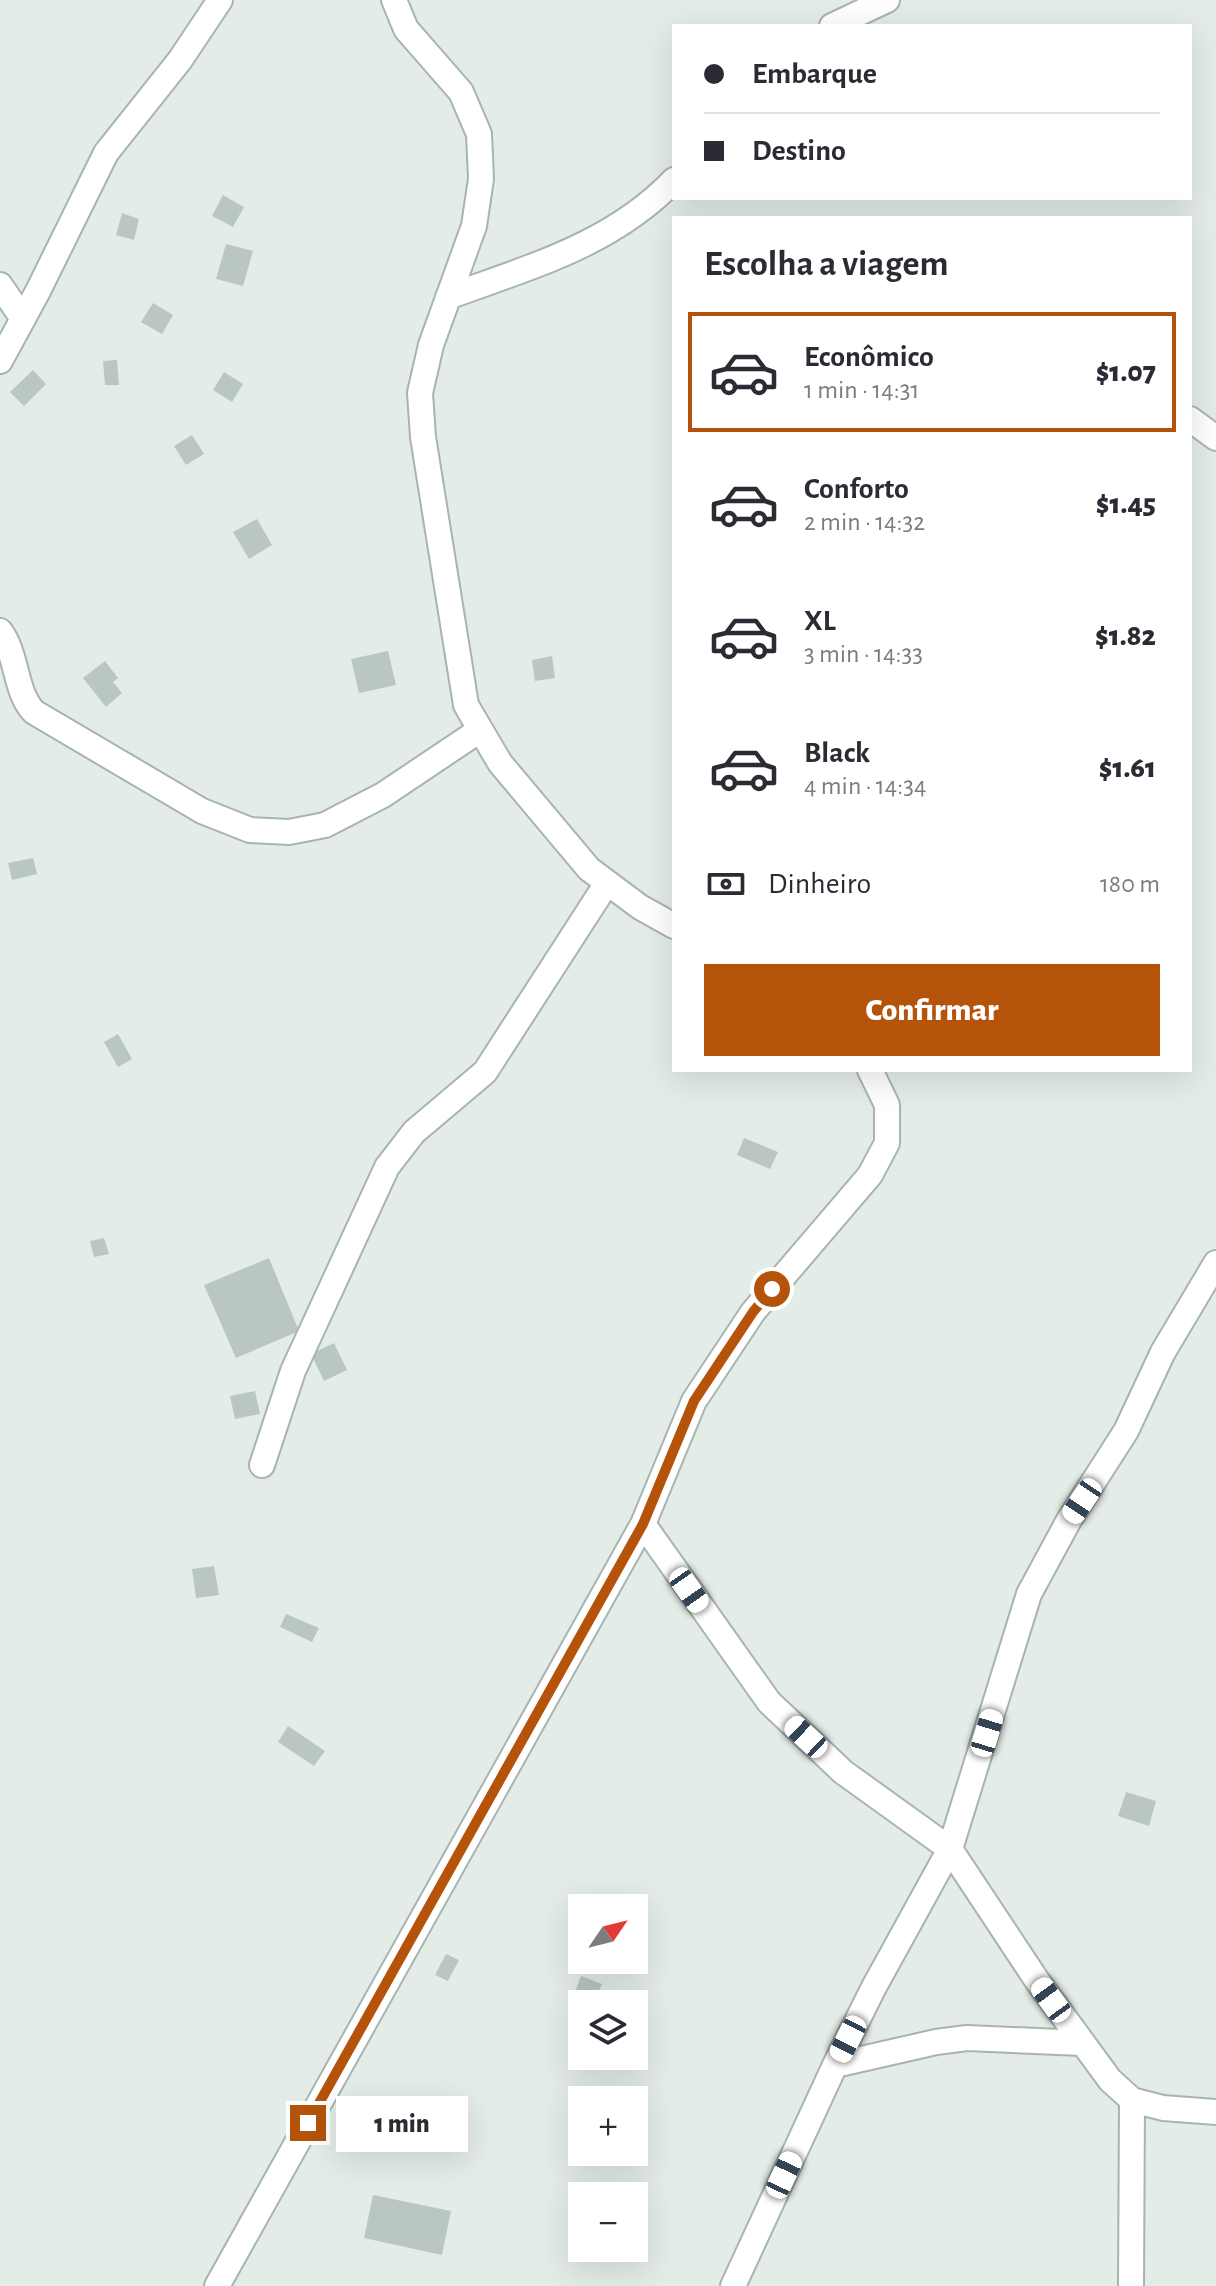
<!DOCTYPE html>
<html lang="pt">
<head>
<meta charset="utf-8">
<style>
	body { margin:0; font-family:"Alegreya Sans",sans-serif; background:#f2f2f3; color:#2b2b33; height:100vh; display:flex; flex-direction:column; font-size:30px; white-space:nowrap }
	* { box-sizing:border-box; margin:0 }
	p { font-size:26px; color:#7c7c81 }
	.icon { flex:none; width:44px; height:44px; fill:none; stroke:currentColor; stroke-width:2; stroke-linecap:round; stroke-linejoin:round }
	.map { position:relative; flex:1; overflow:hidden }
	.panel { position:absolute; left:672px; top:216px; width:520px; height:856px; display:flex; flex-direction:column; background:#fff; border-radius:0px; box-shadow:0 8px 32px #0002 }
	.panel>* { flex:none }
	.guide { position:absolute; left:672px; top:24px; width:520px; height:176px; border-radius:0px; box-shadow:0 8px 32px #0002; display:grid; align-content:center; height:176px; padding:0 32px; background:#fff }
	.needle { width:52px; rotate:55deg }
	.buttons { position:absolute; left:568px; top:1894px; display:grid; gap:16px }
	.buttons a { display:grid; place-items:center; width:80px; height:80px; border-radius:0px; background:#fff; box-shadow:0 8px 32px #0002; font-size:40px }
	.end { position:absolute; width:36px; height:36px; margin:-18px; border:10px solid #b45309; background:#fff; box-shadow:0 0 0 4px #fff }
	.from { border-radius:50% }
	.bubble { position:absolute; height:56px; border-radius:0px; background:#fff; box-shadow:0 8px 32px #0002; font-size:26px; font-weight:800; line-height:56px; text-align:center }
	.car { position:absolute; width:24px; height:48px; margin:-24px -12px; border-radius:10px; box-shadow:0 0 6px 2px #0007; background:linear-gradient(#fff 24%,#345 0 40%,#fff 0 76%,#345 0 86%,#fff 0) }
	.guide b { display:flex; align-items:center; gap:28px; height:76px; font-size:30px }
	.guide b+b { border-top:2px solid #e1e1e2 }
	.guide i { width:20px; height:20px; background:#2b2b33 }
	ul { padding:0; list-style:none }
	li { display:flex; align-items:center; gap:24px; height:120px; margin:0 16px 12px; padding:0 16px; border:4px solid transparent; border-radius:0px }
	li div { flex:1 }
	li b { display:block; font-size:30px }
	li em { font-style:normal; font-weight:800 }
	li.active { border-color:#b45309 }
	li>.icon { width:72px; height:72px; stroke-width:1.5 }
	h2 { padding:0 32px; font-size:36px; line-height:96px }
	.pay { display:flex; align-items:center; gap:20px; height:88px; padding:0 32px; font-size:30px }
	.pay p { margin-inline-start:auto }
	.cta { display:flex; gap:16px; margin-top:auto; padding:16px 32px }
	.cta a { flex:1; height:92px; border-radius:0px; background:#b45309; color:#fff; font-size:32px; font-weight:800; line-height:92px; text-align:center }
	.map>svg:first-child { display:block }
	.building { fill:#bac7c1 }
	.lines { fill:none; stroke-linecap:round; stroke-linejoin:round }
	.minor-casing { stroke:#a7b4af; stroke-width:28 }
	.minor { stroke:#fff; stroke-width:24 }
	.route { stroke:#b45309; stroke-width:10 }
</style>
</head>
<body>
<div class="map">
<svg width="1216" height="2286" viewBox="0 0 1216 2286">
	<rect width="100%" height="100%" fill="#e4ece8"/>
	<!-- building -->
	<path class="building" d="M223 195 244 207 233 227 212 216Z
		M122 213 139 219 134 240 116 235Z
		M226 244 253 251 243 286 216 279Z
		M153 303 173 315 162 334 141 322Z
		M117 360 119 385H105L103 361Z
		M33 370 46 384 24 406 10 392Z
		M224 372 243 384 232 402 213 390Z
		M192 435 204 454 186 465 174 446Z
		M257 519 272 545 249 559 233 532Z
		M388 651 396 685 359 693 351 659Z
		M552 656 555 678 535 681 532 660Z
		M105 661 118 678 113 682 122 693 106 707 83 678Z
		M33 858 37 874 12 880 8 863Z
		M118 1034 132 1059 118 1067 104 1042Z
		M744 1138 778 1152 770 1169 737 1155Z
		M104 1238 109 1254 94 1257 90 1241Z
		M269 1258 299 1331 236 1358 204 1285Z
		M334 1343 347 1370 324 1381 311 1354Z
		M255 1391 260 1414 235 1419 230 1396Z
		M214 1566 219 1595 196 1598 192 1569Z
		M286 1614 319 1628 312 1642 280 1627Z
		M288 1726 325 1751 314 1766 278 1742Z
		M1126 1792 1156 1801 1149 1826 1118 1816Z
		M446 1954 459 1960 448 1981 435 1975Z
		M581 1976 602 1984 595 2000 575 1992Z
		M391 2121 438 2131 434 2152 386 2142Z
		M373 2195 451 2211 442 2255 364 2238Z"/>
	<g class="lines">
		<defs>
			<path id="minor" d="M394 0 406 29 461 92 479 134 481 179 474 226 431 345 420 393 423 437 466 705 500 763 589 869 640 907 674 926
				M832 26 887 0
				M0 285 23 319
				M448 297C529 267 612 245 674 180
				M0 361 38 291 106 153 180 60 220 0
				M1190 419 1216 438
				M0 631C18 655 14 691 34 712L202 811 250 830 289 832 325 825 383 795 480 730
				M262 1465 293 1371 387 1167 414 1132 485 1072 607 883
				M643 1524 769 1702 843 1772 950 1849 1036 1979 1110 2080 1132 2100 1163 2108 1216 2112
				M835 2065 936 2042 967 2038 1082 2043
				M217 2286 643 1524 694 1401 753 1312 870 1175 887 1143V1105L870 1070
				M733 2286 835 2065 874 1987 950 1849 1029 1594 1069 1520 1126 1431 1163 1352 1216 1263
				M1131 2286 1132 2100"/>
		</defs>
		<!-- minor casing -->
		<use href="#minor" class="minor-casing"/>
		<!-- minor -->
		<use href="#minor" class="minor"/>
	</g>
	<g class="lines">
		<!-- route -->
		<path class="route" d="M308 2123 643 1524 694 1401 753 1312 772 1289"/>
	</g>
</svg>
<div class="buttons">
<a><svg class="needle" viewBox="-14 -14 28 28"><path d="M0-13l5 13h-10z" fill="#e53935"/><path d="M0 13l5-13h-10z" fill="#7c7c81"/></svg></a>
<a><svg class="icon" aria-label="layers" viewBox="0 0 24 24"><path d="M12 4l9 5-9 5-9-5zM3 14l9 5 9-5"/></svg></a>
<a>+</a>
<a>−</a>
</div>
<i class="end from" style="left:772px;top:1289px"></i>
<i class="end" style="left:308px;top:2123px"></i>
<div class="bubble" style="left:336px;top:2096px;width:132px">1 min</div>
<i class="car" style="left:1082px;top:1501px;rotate:214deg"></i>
<i class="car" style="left:689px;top:1590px;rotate:145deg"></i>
<i class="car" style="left:987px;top:1733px;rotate:17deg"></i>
<i class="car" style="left:806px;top:1737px;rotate:313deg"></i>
<i class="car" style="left:1051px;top:2000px;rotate:324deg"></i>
<i class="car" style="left:848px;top:2039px;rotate:207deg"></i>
<i class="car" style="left:784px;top:2175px;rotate:25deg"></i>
<div class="guide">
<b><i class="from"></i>Embarque</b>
<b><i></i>Destino</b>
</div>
<section class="panel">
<h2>Escolha a viagem</h2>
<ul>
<li class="active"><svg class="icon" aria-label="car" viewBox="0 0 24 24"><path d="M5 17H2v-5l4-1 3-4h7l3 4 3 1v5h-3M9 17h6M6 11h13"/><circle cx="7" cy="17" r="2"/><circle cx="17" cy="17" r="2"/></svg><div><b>Econômico</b><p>1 min · 14:31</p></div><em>$1.07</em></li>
<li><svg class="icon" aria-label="car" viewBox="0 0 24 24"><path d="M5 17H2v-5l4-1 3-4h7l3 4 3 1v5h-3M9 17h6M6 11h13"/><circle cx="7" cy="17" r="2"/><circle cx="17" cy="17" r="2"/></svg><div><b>Conforto</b><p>2 min · 14:32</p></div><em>$1.45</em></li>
<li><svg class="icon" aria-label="car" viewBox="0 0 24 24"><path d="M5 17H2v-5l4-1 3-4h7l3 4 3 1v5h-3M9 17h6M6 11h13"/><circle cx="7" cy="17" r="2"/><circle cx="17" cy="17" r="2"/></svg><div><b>XL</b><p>3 min · 14:33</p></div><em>$1.82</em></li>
<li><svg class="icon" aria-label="car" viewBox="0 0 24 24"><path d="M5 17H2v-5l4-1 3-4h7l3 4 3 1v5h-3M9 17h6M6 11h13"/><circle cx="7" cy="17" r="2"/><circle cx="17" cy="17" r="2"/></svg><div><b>Black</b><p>4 min · 14:34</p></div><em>$1.61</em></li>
</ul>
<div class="pay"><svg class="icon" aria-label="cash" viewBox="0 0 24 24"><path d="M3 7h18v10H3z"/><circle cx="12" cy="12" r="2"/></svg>Dinheiro<p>180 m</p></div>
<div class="cta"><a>Confirmar</a></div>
</section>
</div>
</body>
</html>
